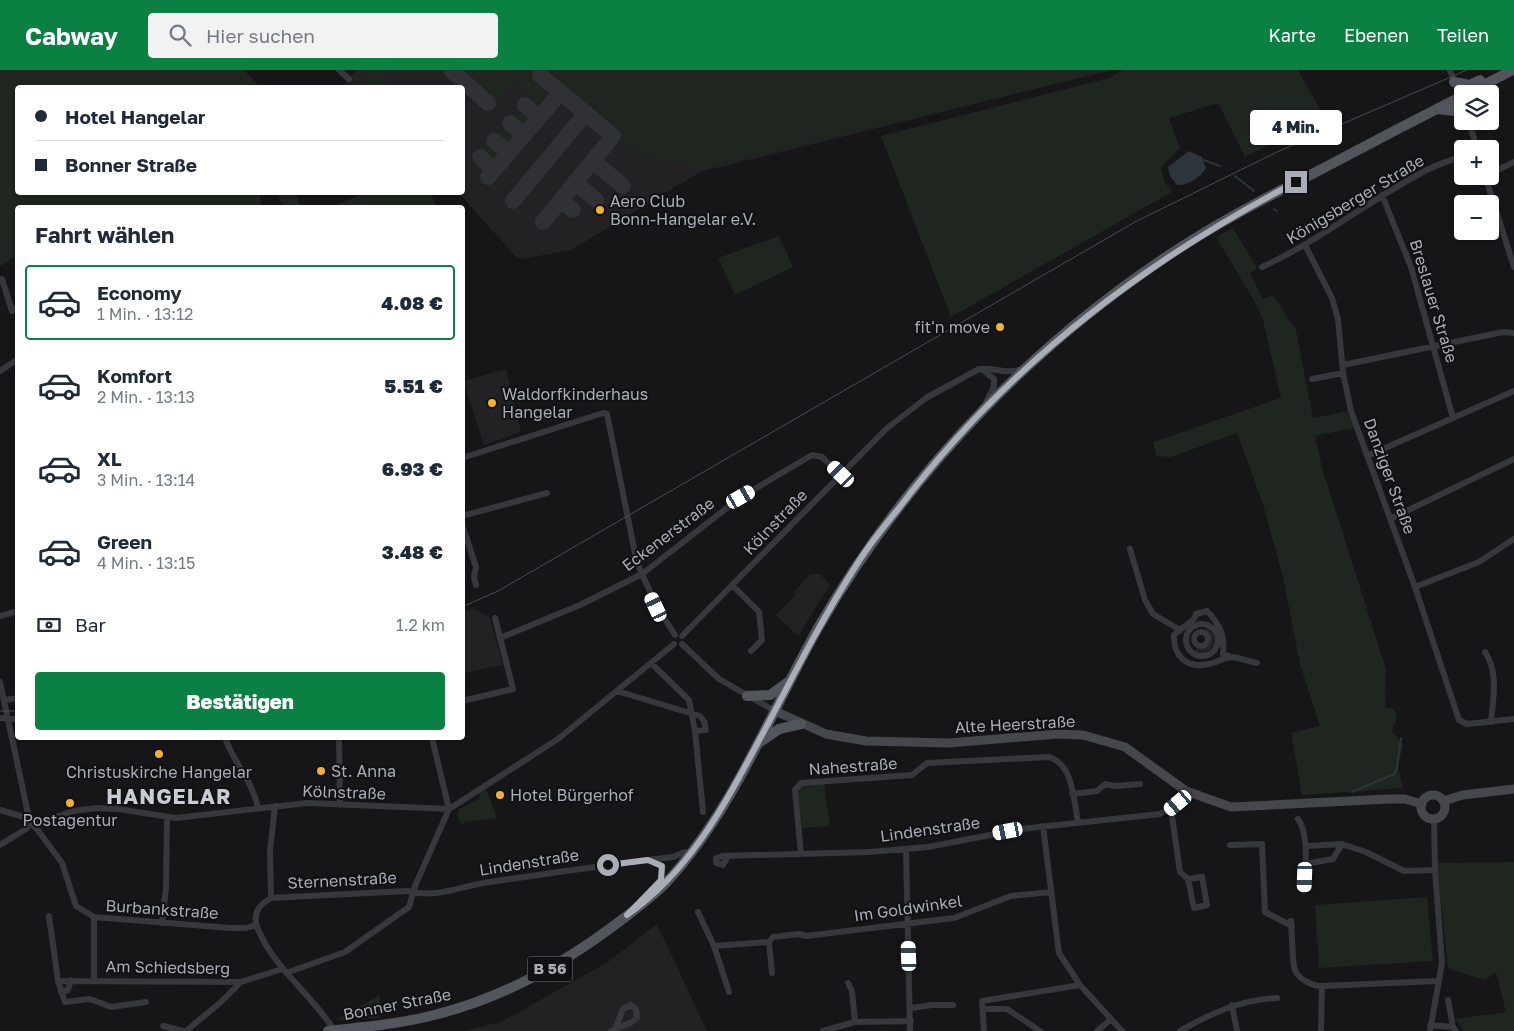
<!DOCTYPE html>
<html lang="de">
<head>
<meta charset="utf-8">
<style>
	body { margin:0; font-family:"Golos Text",sans-serif; background:#f2f2f3; color:#1f2937; height:100vh; display:flex; flex-direction:column; font-size:19px; white-space:nowrap }
	* { box-sizing:border-box; margin:0 }
	p { font-size:16px; color:#747a83 }
	.icon { flex:none; width:28px; height:28px; fill:none; stroke:currentColor; stroke-width:2; stroke-linecap:round; stroke-linejoin:round }
	.map { position:relative; flex:1; overflow:hidden }
	.sheet { position:absolute; left:15px; top:135px; width:450px; height:535px; display:flex; flex-direction:column; background:#fff; border-radius:5px; box-shadow:0 1px 4px #0004 }
	.sheet>* { flex:none }
	.hud { position:absolute; left:15px; top:15px; width:450px; height:110px; border-radius:5px; box-shadow:0 1px 4px #0004; display:grid; align-content:center; height:110px; padding:0 20px; background:#fff }
	.fabs { position:absolute; left:1454px; top:15px; display:grid; gap:10px }
	.fabs a { display:grid; place-items:center; width:45px; height:45px; border-radius:5px; background:#fff; box-shadow:0 1px 4px #0004; font-size:25px }
	.end { position:absolute; width:22px; height:22px; margin:-11px; border:6px solid #a8adb8; background:#111; box-shadow:0 0 0 2px #111 }
	.from { border-radius:50% }
	.bubble { position:absolute; height:35px; border-radius:5px; background:#fff; box-shadow:0 1px 4px #0004; font-size:16px; font-weight:800; line-height:35px; text-align:center }
	.car { position:absolute; width:15px; height:30px; margin:-15px -8px; border-radius:6px; box-shadow:0 0 4px 1px #0007; background:linear-gradient(#fff 24%,#345 0 40%,#fff 0 76%,#345 0 86%,#fff 0) }
	.hud b { display:flex; align-items:center; gap:18px; height:48px; font-size:19px }
	.hud b+b { border-top:1px solid #e0e1e3 }
	.hud i { width:12px; height:12px; background:#1f2937 }
	ul { padding:0; list-style:none }
	li { display:flex; align-items:center; gap:15px; height:75px; margin:0 10px 8px; padding:0 10px; border:2px solid transparent; border-radius:5px }
	li div { flex:1 }
	li b { display:block; font-size:19px }
	li em { font-style:normal; font-weight:800 }
	li.current { border-color:#0b8043 }
	li>.icon { width:45px; height:45px; stroke-width:1.5 }
	h2 { padding:0 20px; font-size:22px; line-height:60px }
	.pay { display:flex; align-items:center; gap:12px; height:55px; padding:0 20px; font-size:19px }
	.pay p { margin-inline-start:auto }
	.button { display:flex; gap:10px; margin-top:auto; padding:10px 20px }
	.button a { flex:1; height:58px; border-radius:5px; background:#0b8043; color:#fff; font-size:20px; font-weight:800; line-height:58px; text-align:center }
	header { display:flex; align-items:center; gap:30px; box-sizing:border-box; height:70px; padding:0 25px; background:#0b8043; color:#fff }
	header strong { font-size:24px }
	nav { display:flex; gap:28px; margin-inline-start:auto; font-size:18px }
	.search { width:350px; height:45px; background:#f2f2f3; display:flex; align-items:center; gap:12px; box-sizing:border-box; padding:0 18px; border-radius:5px; color:#747a83; font-size:19px }
	.map>svg:first-child { display:block }
	.built { fill:#222225 }
	.green { fill:#1e261f }
	.water { fill:#2c353c }
	.lines { fill:none; stroke-linecap:round; stroke-linejoin:round }
	.stream { stroke:#2c353c; stroke-width:2 }
	.taxiway { stroke:#303135; stroke-width:16 }
	.street { stroke:#37383d; stroke-width:6 }
	.secondary { stroke:#45474d; stroke-width:9 }
	.primary { stroke:#53555c; stroke-width:10 }
	.tram { stroke:#4a4c52; stroke-width:1 }
	.route { stroke:#a8adb8; stroke-width:6 }
	.poi-dot { fill:#f2b134; stroke:#111113; stroke-width:2 }
	.labels { text-anchor:middle; stroke-width:4; stroke-linejoin:round; paint-order:stroke }
	.shield { fill:#111113; stroke:#7b7e86; stroke-width:1 }
	.shield-label { font-size:15px; font-weight:bold; fill:#a8adb8 }
	.street-label { font-size:16px; fill:#a8adb8; stroke:#111113 }
	.poi-label { font-size:16px; fill:#a8adb8; stroke:#111113; text-anchor:start }
	.district-label { font-size:21px; font-weight:bold; letter-spacing:1px; fill:#c9ccd4; stroke:#111113 }
</style>
</head>
<body>
<header>
<strong>Cabway</strong>
<div class="search"><svg class="icon" aria-label="search" viewBox="0 0 24 24"><circle cx="10" cy="10" r="6"/><path d="M15 15l6 6"/></svg>Hier suchen</div>
<nav><a>Karte</a><a>Ebenen</a><a>Teilen</a></nav>
</header>
<div class="map">
<svg width="1514" height="961" viewBox="0 0 1514 961">
	<rect width="100%" height="100%" fill="#161618"/>
	<!-- built -->
	<path class="built" d="M357 0H1112L700 102 571 180 522 189 515 186 459 123 462 122V18H340Z
		M506 299 521 362 484 375 463 311Z
		M810 504H820L830 515 798 566 776 545 795 525 793 523Z
		M473 538 490 548 503 595 463 603V542Z
		M657 854 707 961H465L503 951 608 892Z"/>
	<!-- green -->
	<path class="green" d="M0 0H244L260 17 18 18V122L260 123 261 137 18 138 17 185 0 196Z
		M368 0H393L377 17H364L367 11 362 6Z
		M461 0H525L543 15 545 32 537 41 530 35 529 30 532 26 515 11 498 31Z
		M558 0H1111L705 97C671 93 650 89 620 71L623 68 561 14 557 5Z
		M1123 0H1298L1324 46 1245 87 1218 33 1169 48 1180 78 1161 97 1164 111 1172 122 951 247 881 66 1109 8Z
		M521 40 531 48 521 59 514 48Z
		M506 57H510L517 63 506 77 497 68Z
		M493 75 501 83 491 94 483 84 490 76Z
		M369 122 431 123 436 137H330Z
		M277 123H295L301 137H283Z
		M1233 158 1257 198 1250 204 1263 229 1273 225 1296 260 1313 348 1347 341 1354 358 1315 366 1323 401 1386 599 1385 637 1394 639 1397 646 1392 661 1403 675 1398 697 1403 718 1302 725 1291 663 1320 656 1300 594 1283 507 1263 434 1237 363 1171 387 1156 386 1153 372 1281 328 1263 250 1256 234 1216 167Z
		M779 166 793 197 735 225 718 188Z
		M1207 557 1214 565V575L1206 583 1195 582 1197 577H1207L1211 569 1205 562Z
		M824 713 830 756 802 758 798 720 802 715Z
		M486 719 497 748 465 752 462 755 457 745 459 739 479 729 480 723Z
		M1514 792V961H1464L1455 949 1506 942 1496 902 1485 910 1448 899 1437 793Z
		M1427 827 1433 891 1319 898 1315 835Z
		M380 925 379 948 335 950Z"/>
	<!-- water -->
	<path class="water" d="M1189 81 1202 87 1206 98C1201 107 1187 116 1177 115L1170 106 1168 97Z"/>
	<g class="lines">
		<!-- stream -->
		<path class="stream" d="M1204 90 1220 96
			M1235 106 1254 121
			M1274 139 1277 141
			M1352 722 1394 704 1397 698 1401 668"/>
		<!-- taxiway -->
		<path class="taxiway" d="M451 0 488 33
			M540 5 613 66 543 152
			M525 35 539 47
			M510 53 523 65
			M494 71 509 82
			M480 87 494 100
			M593 91 623 116
			M488 107 561 22
			M575 112 596 130
			M561 130 573 140
			M513 131 586 43"/>
		<!-- street -->
		<path class="street" d="M339 0 349 9
			M1450 0 1462 33
			M1469 51 1477 79
			M1490 104 1514 92
			M1485 106 1514 197
			M1382 125 1411 197 1453 348
			M1305 175 1332 228 1338 249 1343 303 1351 341 1415 517 1479 492 1514 469
			M1262 197C1319 171 1368 131 1423 102 1435 95 1450 91 1462 86
			M2 209 12 241 18 237
			M1343 295 1503 262 1514 263
			M983 300 994 309V316L986 333
			M0 301 18 289
			M1312 309 1343 303
			M1367 386 1514 321
			M462 388 603 343 607 344 637 493 657 537 675 565
			M462 446 547 423
			M1392 448 1514 389
			M462 454 476 497 474 507 476 515
			M1130 479 1145 530 1153 544 1180 560 1194 549 1196 544 1207 541C1220 554 1225 566 1223 584L1232 587
			M733 516 759 542 762 570 751 581
			M1415 517 1459 650 1467 654 1514 649
			M0 546 18 541
			M1186 570a16 16 0 1 1 32 0a16 16 0 1 1-32 0Z
			M1180 560 1174 565C1173 586 1187 599 1208 594 1216 593 1223 588 1231 587 1239 587 1249 592 1257 593
			M1194 569a7 7 0 1 1 14 0a7 7 0 1 1-14 0Z
			M682 566 886 359 926 328 979 299C997 297 1002 305 1023 299
			M500 568 580 535 642 504 741 427 812 385 822 387 841 405
			M682 574 719 609 775 641
			M1485 582C1499 603 1493 628 1491 652
			M651 593 689 630 695 661 703 742
			M0 612 30 753
			M617 621 700 646 704 651 706 660 695 661
			M6 630 18 628
			M462 631 513 619 495 548
			M0 648 18 649
			M225 668C234 693 253 712 258 738
			M339 668 340 735
			M432 668 449 739
			M1072 724 1097 721 1105 714 1115 716 1140 714
			M1171 739 1180 802 1188 809 1194 838 1207 835 1202 807 1188 809
			M0 740 24 747 37 759 62 793 76 836 94 847 230 858H246L256 855
			M1298 749C1310 765 1305 800 1304 821
			M30 753H39L73 741 97 738 118 739 176 748 307 733 449 739
			M1043 756 1059 883 1080 915 1122 961
			M0 775 26 759 30 753
			M1230 775 1262 774 1265 842 1292 856
			M1307 776 1342 774 1366 782 1404 801 1435 800
			M906 779 910 961
			M801 784 795 720 801 713 912 705 927 693 1049 687C1074 695 1073 729 1078 751
			M728 786 723 795 716 793V788L722 786 869 782 928 777 1021 759 1160 744 1178 733 1186 721
			M652 791 662 797 661 809
			M1305 794 1333 789 1342 774
			M271 828 407 821C437 829 460 816 490 812 551 803 612 794 673 787L685 782
			M271 828C262 833 254 841 256 852 256 858 261 864 263 870 282 904 313 927 334 960
			M271 828 270 781 275 736
			M698 842 714 876
			M49 846 58 911 241 912
			M94 847V910
			M1291 851C1292 860 1292 894 1295 900 1299 910 1313 916 1322 916L1437 911
			M162 853 166 818 167 748
			M769 872 772 903
			M286 903 345 882 409 837 415 816 449 739 558 669 674 574
			M58 911 65 932 90 929 111 937 146 932
			M848 913 852 921 855 952
			M61 922 68 920 71 910
			M729 922 714 876 769 872 773 867 799 864 806 866 954 848 1011 826 1051 822
			M1448 930 1453 957
			M1232 935 1237 961
			M911 938 932 935H953
			M983 939H1007L1040 961
			M1430 955 1453 957 1456 961
			M163 956 183 961
			M186 961 221 932 241 912 282 899
			M611 961 632 952 637 948 636 939 631 935 623 939 615 959
			M823 961 855 952 911 951
			M984 961 982 931 1080 915
			M1097 961 1111 949
			M1180 961C1211 943 1241 930 1277 928
			M1321 961 1322 916
			M1430 961 1442 893 1435 800 1434 748"/>
		<!-- secondary -->
		<path class="secondary" d="M775 641 826 664 866 671 949 673 1058 664 1083 665 1125 677 1186 721 1231 737 1388 729H1405L1422 734
			M1421 737a12 12 0 1 1 24 0a12 12 0 1 1-24 0Z
			M1443 731 1463 725 1514 719"/>
		<!-- primary -->
		<path class="primary" d="M1454 12 1470 15 1480 10
			M1466 24 1513 0
			M1437 39 1455 41 1462 45
			M1468 51 1469 52
			M747 626 770 625 788 612
			M760 672 779 659 801 654
			M328 961C363 957 400 954 434 945 504 928 567 892 624 848 638 837 652 827 665 814 734 740 769 645 818 558 864 478 920 405 984 339 1037 284 1097 234 1160 191 1211 156 1265 128 1320 100 1367 75 1415 50 1462 26"/>
		<!-- tram -->
		<path class="tram" d="M462 537 498 521 1135 152 1277 82 1467 0
			M0 641H18"/>
	</g>
	<g class="lines">
		<!-- route -->
		<path class="route" d="M608 795 648 790 662 796 661 810 627 845C696 797 731 722 770 650 798 596 826 542 859 491 871 472 885 455 899 438 1005 297 1141 193 1296 112"/>
	</g>
	<!-- markers -->
	<g class="poi-dot">
		<circle cx="600" cy="140" r="5"/>
		<circle cx="1000" cy="257" r="5"/>
		<circle cx="492" cy="333" r="5"/>
		<circle cx="159" cy="684" r="5"/>
		<circle cx="321" cy="701" r="5"/>
		<circle cx="500" cy="725" r="5"/>
		<circle cx="70" cy="733" r="5"/>
	</g>
	<g class="labels">
		<!-- shield labels -->
		<rect class="shield" x="527.5" y="886.5" width="45" height="25" rx="4"/>
		<g class="shield-label">
			<text x="550" y="904">B 56</text>
		</g>
		<!-- street labels -->
		<g class="street-label">
			<text transform="translate(1355 129) rotate(-31)" y="6">Königsberger Straße</text>
			<text transform="translate(1434 231) rotate(73)" y="6">Breslauer Straße</text>
			<text transform="translate(1390 406) rotate(70)" y="6">Danziger Straße</text>
			<text transform="translate(775 452) rotate(-46)" y="6">Kölnstraße</text>
			<text transform="translate(668 464) rotate(-37)" y="6">Eckenerstraße</text>
			<text transform="translate(1015 654) rotate(-3)" y="6">Alte Heerstraße</text>
			<text transform="translate(853 696) rotate(-4)" y="6">Nahestraße</text>
			<text transform="translate(344 722) rotate(2)" y="6">Kölnstraße</text>
			<text transform="translate(930 759) rotate(-8)" y="6">Lindenstraße</text>
			<text transform="translate(529 792) rotate(-9)" y="6">Lindenstraße</text>
			<text transform="translate(342 810) rotate(-3)" y="6">Sternenstraße</text>
			<text transform="translate(908 838) rotate(-8)" y="6">Im Goldwinkel</text>
			<text transform="translate(162 839) rotate(4)" y="6">Burbankstraße</text>
			<text transform="translate(168 897) rotate(1)" y="6">Am Schiedsberg</text>
			<text transform="translate(397 934) rotate(-11)" y="6">Bonner Straße</text>
		</g>
		<!-- poi labels -->
		<g class="poi-label">
			<text x="610" y="137">Aero Club<tspan x="610" dy="18">Bonn-Hangelar e.V.</tspan></text>
			<text x="990" y="263" text-anchor="end">fit'n move</text>
			<text x="502" y="330">Waldorfkinderhaus<tspan x="502" dy="18">Hangelar</tspan></text>
			<text x="331" y="707">St. Anna</text>
			<text x="159" y="708" text-anchor="middle">Christuskirche Hangelar</text>
			<text x="510" y="731">Hotel Bürgerhof</text>
			<text x="70" y="756" text-anchor="middle">Postagentur</text>
		</g>
		<!-- district labels -->
		<g class="district-label">
			<text x="169" y="734">HANGELAR</text>
		</g>
	</g>
</svg>
<div class="fabs">
<a><svg class="icon" aria-label="layers" viewBox="0 0 24 24"><path d="M12 4l9 5-9 5-9-5zM3 14l9 5 9-5"/></svg></a>
<a>+</a>
<a>−</a>
</div>
<i class="end from" style="left:608px;top:795px"></i>
<i class="end" style="left:1296px;top:112px"></i>
<div class="bubble" style="left:1250px;top:40px;width:92px">4 Min.</div>
<i class="car" style="left:841px;top:404px;rotate:314deg"></i>
<i class="car" style="left:741px;top:427px;rotate:60deg"></i>
<i class="car" style="left:656px;top:537px;rotate:335deg"></i>
<i class="car" style="left:1178px;top:733px;rotate:230deg"></i>
<i class="car" style="left:1008px;top:761px;rotate:259deg"></i>
<i class="car" style="left:1305px;top:807px;rotate:182deg"></i>
<i class="car" style="left:909px;top:886px;rotate:358deg"></i>
<div class="hud">
<b><i class="from"></i>Hotel Hangelar</b>
<b><i></i>Bonner Straße</b>
</div>
<section class="sheet">
<h2>Fahrt wählen</h2>
<ul>
<li class="current"><svg class="icon" aria-label="car" viewBox="0 0 24 24"><path d="M5 17H2v-5l4-1 3-4h7l3 4 3 1v5h-3M9 17h6M6 11h13"/><circle cx="7" cy="17" r="2"/><circle cx="17" cy="17" r="2"/></svg><div><b>Economy</b><p>1 Min. · 13:12</p></div><em>4.08 €</em></li>
<li><svg class="icon" aria-label="car" viewBox="0 0 24 24"><path d="M5 17H2v-5l4-1 3-4h7l3 4 3 1v5h-3M9 17h6M6 11h13"/><circle cx="7" cy="17" r="2"/><circle cx="17" cy="17" r="2"/></svg><div><b>Komfort</b><p>2 Min. · 13:13</p></div><em>5.51 €</em></li>
<li><svg class="icon" aria-label="car" viewBox="0 0 24 24"><path d="M5 17H2v-5l4-1 3-4h7l3 4 3 1v5h-3M9 17h6M6 11h13"/><circle cx="7" cy="17" r="2"/><circle cx="17" cy="17" r="2"/></svg><div><b>XL</b><p>3 Min. · 13:14</p></div><em>6.93 €</em></li>
<li><svg class="icon" aria-label="car" viewBox="0 0 24 24"><path d="M5 17H2v-5l4-1 3-4h7l3 4 3 1v5h-3M9 17h6M6 11h13"/><circle cx="7" cy="17" r="2"/><circle cx="17" cy="17" r="2"/></svg><div><b>Green</b><p>4 Min. · 13:15</p></div><em>3.48 €</em></li>
</ul>
<div class="pay"><svg class="icon" aria-label="cash" viewBox="0 0 24 24"><path d="M3 7h18v10H3z"/><circle cx="12" cy="12" r="2"/></svg>Bar<p>1.2 km</p></div>
<div class="button"><a>Bestätigen</a></div>
</section>
</div>
</body>
</html>
